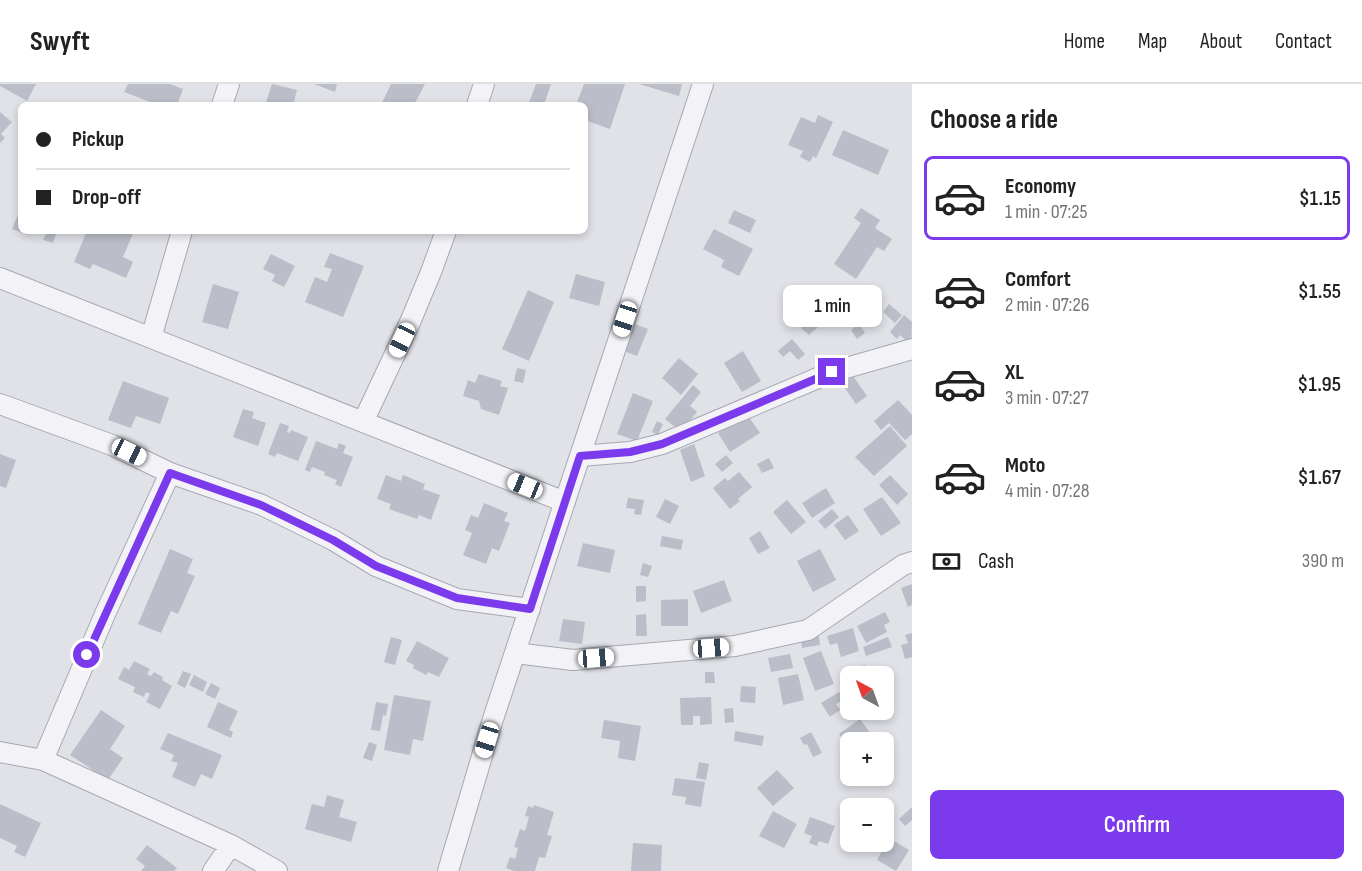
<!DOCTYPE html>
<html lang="en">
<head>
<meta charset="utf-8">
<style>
	body { margin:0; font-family:"Sofia Sans Condensed",sans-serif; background:#f6f6f6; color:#222; height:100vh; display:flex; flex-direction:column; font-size:22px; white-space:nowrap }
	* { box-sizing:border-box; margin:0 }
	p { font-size:20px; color:#767676 }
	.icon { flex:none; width:33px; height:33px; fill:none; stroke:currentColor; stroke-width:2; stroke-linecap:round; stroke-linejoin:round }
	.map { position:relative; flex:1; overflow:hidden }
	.side { display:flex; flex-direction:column; background:#fff; width:450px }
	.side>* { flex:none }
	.guide { position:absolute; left:18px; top:18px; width:570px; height:132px; border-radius:9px; box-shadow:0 3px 9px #0003; display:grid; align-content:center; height:132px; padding:0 18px; background:#fff }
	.needle { width:39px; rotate:319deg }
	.buttons { position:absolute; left:840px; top:582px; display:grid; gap:12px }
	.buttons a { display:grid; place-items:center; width:54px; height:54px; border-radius:9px; background:#fff; box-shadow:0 3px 9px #0003; font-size:30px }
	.end { position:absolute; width:27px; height:27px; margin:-14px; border:8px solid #7c3aed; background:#fff; box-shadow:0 0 0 3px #fff }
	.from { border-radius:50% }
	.bubble { position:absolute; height:42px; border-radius:9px; background:#fff; box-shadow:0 3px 9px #0003; font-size:20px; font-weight:600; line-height:42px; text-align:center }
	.car { position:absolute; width:18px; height:36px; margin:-18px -9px; border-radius:8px; box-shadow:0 0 4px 2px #0007; background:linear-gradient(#fff 24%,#345 0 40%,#fff 0 76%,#345 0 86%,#fff 0) }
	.guide b { display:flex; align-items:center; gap:21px; height:57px; font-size:22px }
	.guide b+b { border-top:2px solid #e0e0e0 }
	.guide i { width:15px; height:15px; background:#222 }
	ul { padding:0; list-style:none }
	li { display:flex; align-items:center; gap:18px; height:84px; margin:0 12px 9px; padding:0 6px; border:3px solid transparent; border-radius:9px }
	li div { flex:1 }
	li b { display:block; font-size:22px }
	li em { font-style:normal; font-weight:600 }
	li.current { border-color:#7c3aed }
	li>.icon { width:54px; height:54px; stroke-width:1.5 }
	h2 { padding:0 18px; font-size:27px; line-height:72px }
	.pay { display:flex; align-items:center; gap:15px; height:66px; padding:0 18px; font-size:22px }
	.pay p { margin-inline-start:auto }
	.primary-button { display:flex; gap:12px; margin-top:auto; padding:12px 18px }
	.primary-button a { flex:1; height:69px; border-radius:9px; background:#7c3aed; color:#fff; font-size:24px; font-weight:600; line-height:69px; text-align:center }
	header { display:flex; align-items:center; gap:36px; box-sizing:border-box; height:84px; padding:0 30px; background:#fff; border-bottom:2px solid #e0e0e0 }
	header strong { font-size:28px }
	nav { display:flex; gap:33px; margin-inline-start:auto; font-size:21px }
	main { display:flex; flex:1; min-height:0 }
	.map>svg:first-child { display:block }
	.building { fill:#bbbdc8 }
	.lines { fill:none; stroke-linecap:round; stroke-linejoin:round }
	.minor-casing { stroke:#a6a8b2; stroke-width:22 }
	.minor { stroke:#f3f3f7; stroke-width:20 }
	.route { stroke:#7c3aed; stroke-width:8 }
</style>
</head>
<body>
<header>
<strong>Swyft</strong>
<nav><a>Home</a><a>Map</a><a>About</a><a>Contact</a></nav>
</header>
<main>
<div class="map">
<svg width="912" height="787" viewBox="0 0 912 787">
	<rect width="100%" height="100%" fill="#e0e2e8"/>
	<!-- building -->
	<path class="building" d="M0 0H36L27 17 0 2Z
		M128 0H170L183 5 177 21H158L124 8Z
		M272 0 297 6 293 21H265Z
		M314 0H337L335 8Z
		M391 0H425L414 21H381Z
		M536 0H551L544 21H528Z
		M584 0H625L610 45 585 36V21H576Z
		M639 0H682L679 12Z
		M0 28 12 38 1 50 5 54 0 59Z
		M818 31 833 38 816 74 813 72 810 78 800 73 803 67 788 61 801 33 815 39Z
		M843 46 889 66 878 91 832 71Z
		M21 123V147H30L29 151 12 145Z
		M861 124 880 136 875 144 892 155 884 167 877 163 856 195 834 180 861 139 854 134Z
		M734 126 756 136 750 149 728 139Z
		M714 145 753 165 739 192 721 183 724 176 703 165Z
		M40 147H57L53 159 43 156 46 150Z
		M87 147H134L123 173 133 178 126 194 93 180 90 185 74 178Z
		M330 169 364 182 343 233 305 218 315 193 327 198 332 185 324 183Z
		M271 170 295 182 284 203 272 197 275 191 263 185Z
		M576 190 605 198 599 222 569 214Z
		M213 200 239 208 228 245 202 238Z
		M528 206 554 218 529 277 502 265Z
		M889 220 902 231 895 239 883 228Z
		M904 231 912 238 911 261 900 251 897 255 890 248Z
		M810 235 818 243 809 251 801 244Z
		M635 240 648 245 637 272 624 267Z
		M859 240 865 249 857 255 851 246Z
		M792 255 805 270 798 276 790 267 783 273 778 267Z
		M743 267 761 297 742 308 724 279Z
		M679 274 698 290 681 311 662 294Z
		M517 284 526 286 523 299 514 297Z
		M479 290 502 297 500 302 508 304 499 331 481 325 479 317 463 312 468 296 475 299Z
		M853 292 867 312 856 320 842 300Z
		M123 297 169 314 160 340 136 332 131 344 108 336Z
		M693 301 701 308 690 322 697 328 681 348 665 335Z
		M633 309 653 317 637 357 617 350Z
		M898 316 912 331V350L905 356 889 339 881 346 874 337Z
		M243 325 254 328 252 334 266 339 258 362 233 353Z
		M747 330 760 349 730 368 718 349Z
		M657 337 663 340 658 351 652 348Z
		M280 339 289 342 287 348 290 349 291 346 308 353 298 377 277 369 275 373 268 370Z
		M890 342 907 362 874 392 855 373Z
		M316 357 337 365 339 359 346 362 343 369 353 373 341 403 335 400 337 396 324 391 325 388 312 383 310 388 305 386Z
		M694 360 705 392 691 398 680 366Z
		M0 370 16 376 6 404 0 402Z
		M726 371 733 379 722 388 715 380Z
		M769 374 774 384 762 389 757 380Z
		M739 388 752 403 738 415 740 417 730 425 713 404 725 394 728 397Z
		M386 391 401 397 403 391 425 400 423 405 440 411 431 436 419 431 417 435 389 425 391 420 377 415Z
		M890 391 908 410 897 421 879 401Z
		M826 404 835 419 812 434 802 419Z
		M882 413 901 439 881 452 863 425Z
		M628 414 644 416 641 431 634 430 635 425 626 424Z
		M665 415 679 422 670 440 656 433Z
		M787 416 806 438 791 450 773 428Z
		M484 419 508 429 504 437 510 439 499 467 492 464 486 480 463 471 472 449 465 446 471 431 478 434Z
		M832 425 839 433 825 445 818 437Z
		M848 431 859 447 845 456 834 441Z
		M760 447 770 464 758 470 749 454Z
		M662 452 683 456 681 466 660 462Z
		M583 459 615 466 610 489 577 482Z
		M170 465 193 475 187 489 195 492 178 530 171 527 161 549 138 540Z
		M820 465 836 496 813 508 797 477Z
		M643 479 652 482 648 493 640 491Z
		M724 496 732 517 701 529 693 507Z
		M912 500V521L908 523 901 504Z
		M636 502H646V517L636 518Z
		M688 515V542H661V516Z
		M885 528 890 538 884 541 887 548 866 559 857 542Z
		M646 530 647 552H636V531Z
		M563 535 585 538 582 560 559 557Z
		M853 544 859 567 841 573 837 559 830 561 827 552Z
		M818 545 820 561 802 564 800 548Z
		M912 549V573L905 575 901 561 908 559 905 551Z
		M391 553 402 556 395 581 384 578Z
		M888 553 892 563 866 572 863 563Z
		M417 557 449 574 439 593 428 588 426 591 413 584 414 581 406 577Z
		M821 567 834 600 815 607 803 574Z
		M790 570 793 584 771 588 768 574Z
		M134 577 150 585 147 590 151 592 154 588 163 593 162 596 172 602 160 625 146 618 150 610 146 608 144 613 133 608 135 603 118 595 124 583 129 586Z
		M865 581 867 590 856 592 854 584Z
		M183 587 191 590 185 604 177 600Z
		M705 588H714L715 599H705Z
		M798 590 804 616 783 621 778 594Z
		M194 591 207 598 203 608 189 601Z
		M211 599 220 604 215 615 205 610Z
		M741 602 756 603 755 619 740 618Z
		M839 608 843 616 836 620 840 626 830 633 821 619Z
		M394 611 431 617 423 657 413 655 410 671 384 666Z
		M711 613 712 640 700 641V632H693V641H681L680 614Z
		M218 618 238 627 229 646 233 648 231 654 207 643Z
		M376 618 388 620 386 632 383 631 380 647 371 646Z
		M733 624 734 638 725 639 724 625Z
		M101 626 125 642 110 665 123 674 108 696 70 671Z
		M860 635 873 653 866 658H850V665L839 650Z
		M604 636 641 642 635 677 618 674 620 657 601 654Z
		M735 647 764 652 762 662 734 657Z
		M811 648 822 669 813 673 807 660 804 661 800 654Z
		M168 649 222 671 212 695 201 690 195 703 172 693 178 679 171 677 174 671 160 665Z
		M369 658 377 661 372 677 363 674Z
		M699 678 709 680 706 696 696 694Z
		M777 686 794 704 773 722 757 704Z
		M675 694 705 698 701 723 685 720 686 713 672 711Z
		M327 711 344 716 339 733 357 738 351 758 305 745 312 720 324 723Z
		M0 720 41 739 25 773 14 768 17 762 0 754Z
		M534 721 554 728 547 751 552 752 545 774 539 773 535 787H514L506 784 510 773 515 775 518 764 514 763 520 745 525 747 529 733 525 732 528 722 533 724Z
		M912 723V736L905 742 899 735Z
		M773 727 797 740 784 764 759 752Z
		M810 733 835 742 828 760 819 757 817 762 809 759 812 752 804 749Z
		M889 754 909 766 896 787 877 776Z
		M633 759 662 761 661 787H631Z
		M147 761 177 784 174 787H141L145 782 136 775Z"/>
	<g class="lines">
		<defs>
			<path id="minor" d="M222 21 229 0
				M477 21 484 0
				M0 194 565 418
				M151 254 182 147
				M0 320 112 361 170 389 262 421 333 456 376 482 457 515 530 525
				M363 338 411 236 431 188 446 147
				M580 372 630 368 662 360 832 288 912 265
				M170 389 105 530 43 676 231 761 277 787
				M515 569 573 576 735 562 808 546 903 481 912 478
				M0 668 43 676
				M213 787 231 761
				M448 787 493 635 703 0"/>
		</defs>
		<!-- minor casing -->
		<use href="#minor" class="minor-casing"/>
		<!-- minor -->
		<use href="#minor" class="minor"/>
	</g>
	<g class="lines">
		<!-- route -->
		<path class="route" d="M87 571 170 389 261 421 333 456 376 482 457 514 530 525 580 372 630 368 662 360 832 288"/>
	</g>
</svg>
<div class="buttons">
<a><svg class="needle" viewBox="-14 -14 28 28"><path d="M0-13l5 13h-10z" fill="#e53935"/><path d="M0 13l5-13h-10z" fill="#767676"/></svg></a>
<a>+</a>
<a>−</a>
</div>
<i class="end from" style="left:87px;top:571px"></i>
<i class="end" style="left:832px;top:288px"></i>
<div class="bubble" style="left:783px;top:201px;width:99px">1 min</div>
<i class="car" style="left:625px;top:235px;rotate:198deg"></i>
<i class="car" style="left:402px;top:256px;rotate:205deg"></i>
<i class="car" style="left:129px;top:368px;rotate:115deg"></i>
<i class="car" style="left:525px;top:402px;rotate:292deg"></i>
<i class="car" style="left:711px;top:564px;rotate:86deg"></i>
<i class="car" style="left:596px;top:574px;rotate:86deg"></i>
<i class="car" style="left:487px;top:656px;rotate:197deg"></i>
<div class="guide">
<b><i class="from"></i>Pickup</b>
<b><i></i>Drop-off</b>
</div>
</div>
<section class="side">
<h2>Choose a ride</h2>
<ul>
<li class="current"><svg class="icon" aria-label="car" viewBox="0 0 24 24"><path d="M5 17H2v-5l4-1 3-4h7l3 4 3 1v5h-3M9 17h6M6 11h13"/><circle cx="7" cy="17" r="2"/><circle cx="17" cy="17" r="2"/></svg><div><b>Economy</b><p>1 min · 07:25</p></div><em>$1.15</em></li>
<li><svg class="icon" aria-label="car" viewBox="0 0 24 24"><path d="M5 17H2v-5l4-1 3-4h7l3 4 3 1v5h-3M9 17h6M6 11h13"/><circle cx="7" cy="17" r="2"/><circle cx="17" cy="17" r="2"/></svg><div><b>Comfort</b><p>2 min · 07:26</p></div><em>$1.55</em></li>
<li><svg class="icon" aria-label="car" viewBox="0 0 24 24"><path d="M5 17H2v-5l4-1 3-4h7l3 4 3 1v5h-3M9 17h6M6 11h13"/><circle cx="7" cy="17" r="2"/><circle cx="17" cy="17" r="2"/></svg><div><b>XL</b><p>3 min · 07:27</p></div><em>$1.95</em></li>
<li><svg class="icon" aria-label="car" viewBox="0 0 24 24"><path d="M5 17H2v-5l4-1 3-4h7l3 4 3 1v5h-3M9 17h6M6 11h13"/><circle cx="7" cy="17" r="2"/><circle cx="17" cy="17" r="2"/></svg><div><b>Moto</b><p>4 min · 07:28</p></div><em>$1.67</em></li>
</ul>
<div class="pay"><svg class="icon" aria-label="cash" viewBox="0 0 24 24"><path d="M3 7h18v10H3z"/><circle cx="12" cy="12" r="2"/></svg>Cash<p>390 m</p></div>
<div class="primary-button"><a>Confirm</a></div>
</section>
</main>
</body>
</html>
